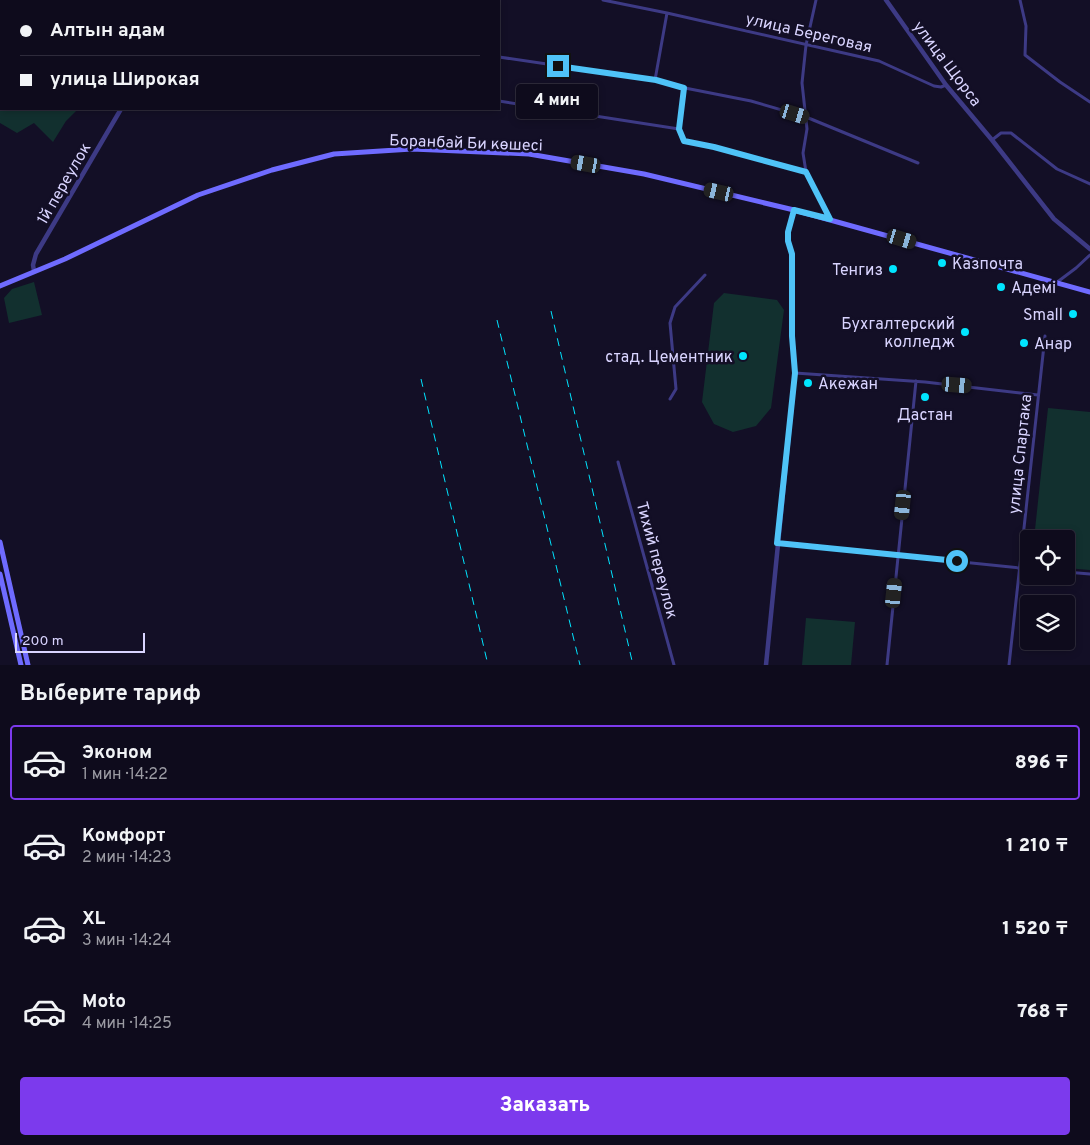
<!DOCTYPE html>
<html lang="ru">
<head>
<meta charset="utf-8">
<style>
	body { margin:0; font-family:Overpass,sans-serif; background:#171425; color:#f1f3f6; height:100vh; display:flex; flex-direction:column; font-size:19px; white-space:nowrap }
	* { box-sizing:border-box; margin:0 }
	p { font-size:16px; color:#9b9ba3 }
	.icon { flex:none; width:28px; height:28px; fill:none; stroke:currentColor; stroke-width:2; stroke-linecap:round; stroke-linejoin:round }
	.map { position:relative; height:665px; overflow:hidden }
	.drawer { display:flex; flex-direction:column; background:#0e0b1c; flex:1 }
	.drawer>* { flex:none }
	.guide { position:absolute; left:0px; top:0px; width:500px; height:110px; box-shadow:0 2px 8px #0003,0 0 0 1px #2e2b3b; display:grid; align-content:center; height:110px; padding:0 20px; background:#0e0b1c }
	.fabs { position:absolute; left:1020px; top:530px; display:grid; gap:10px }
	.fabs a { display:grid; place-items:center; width:55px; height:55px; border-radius:5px; background:#0e0b1c; box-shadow:0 2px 8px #0003,0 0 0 1px #2e2b3b; font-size:25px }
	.scale { position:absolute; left:15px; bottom:12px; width:130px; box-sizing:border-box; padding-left:5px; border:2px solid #d9d4ff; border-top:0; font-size:14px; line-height:18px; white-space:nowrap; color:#d9d4ff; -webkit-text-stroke:4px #130f26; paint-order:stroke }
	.end { position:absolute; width:22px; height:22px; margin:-11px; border:6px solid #4fc3f7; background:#111; box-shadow:0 0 0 2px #111 }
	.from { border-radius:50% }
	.bubble { position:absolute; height:35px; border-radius:5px; background:#0e0b1c; box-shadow:0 2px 8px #0003,0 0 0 1px #2e2b3b; font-size:16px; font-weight:800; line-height:35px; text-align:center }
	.car { position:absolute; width:15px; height:30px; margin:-15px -8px; border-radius:6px; box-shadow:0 0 4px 1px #0007; background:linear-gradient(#222 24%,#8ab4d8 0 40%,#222 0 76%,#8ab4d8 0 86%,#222 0) }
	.guide b { display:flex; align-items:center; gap:18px; height:48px; font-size:19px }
	.guide b+b { border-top:1px solid #2e2b3b }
	.guide i { width:12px; height:12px; background:#f1f3f6 }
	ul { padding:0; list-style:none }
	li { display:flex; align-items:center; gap:15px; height:75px; margin:0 10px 8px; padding:0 10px; border:2px solid transparent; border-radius:5px }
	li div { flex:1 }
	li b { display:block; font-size:19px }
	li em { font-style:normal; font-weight:800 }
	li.active { border-color:#7c3aed }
	li>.icon { width:45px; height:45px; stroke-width:1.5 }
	h2 { padding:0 20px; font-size:22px; line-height:60px }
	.action { display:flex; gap:10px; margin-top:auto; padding:10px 20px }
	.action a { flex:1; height:58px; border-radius:5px; background:#7c3aed; color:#fff; font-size:20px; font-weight:800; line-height:58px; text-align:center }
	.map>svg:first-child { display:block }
	.green { fill:#12302f }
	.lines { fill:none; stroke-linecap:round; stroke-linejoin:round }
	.minor { stroke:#3d3a85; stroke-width:3 }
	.tertiary { stroke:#3d3a85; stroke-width:4.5 }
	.secondary { stroke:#6f6bff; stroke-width:5 }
	.rail { stroke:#00e5ff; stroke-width:1; stroke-dasharray:8 6; stroke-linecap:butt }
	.route { stroke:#4fc3f7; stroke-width:6 }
	.poi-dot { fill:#00e5ff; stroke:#130f26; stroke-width:2 }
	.labels { text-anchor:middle; stroke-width:5; stroke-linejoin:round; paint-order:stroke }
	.street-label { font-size:16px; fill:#d9d4ff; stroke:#130f26 }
	.poi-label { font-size:16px; fill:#d9d4ff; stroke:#130f26; text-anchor:start }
</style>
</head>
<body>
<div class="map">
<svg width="1090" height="665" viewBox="0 0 1090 665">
	<rect width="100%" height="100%" fill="#130f26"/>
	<!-- green -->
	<path class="green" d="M0 0 80 1H1V109H78L66 121 53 142 34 123 17 133 0 123Z
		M34 282 42 315 9 323 4 298 12 289Z
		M724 293 777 300 784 310 771 408 756 426 733 432 714 424 702 402 714 303Z
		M1048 408 1090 412V570L1066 568V539H1034Z
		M806 618 855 622 851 665H802Z"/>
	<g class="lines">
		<!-- minor -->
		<path class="minor" d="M406 0V1
			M603 0 667 13 879 61 934 86 941 87 946 85
			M816 0 806 45 802 83 807 129 803 153 806 172 830 219
			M1020 0 1026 26 1025 55 1060 82 1090 102
			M499 57 655 80 685 88 751 101 806 117 918 163
			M655 80 667 13
			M685 88 679 129 684 141 714 147 806 172
			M499 101 679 129
			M992 140 1001 133H1011L1057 169 1090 184
			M1056 283 1076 268 1090 255
			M795 373 925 382 1038 395
			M670 399 676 389 670 323 675 307 705 275
			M618 462 674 665
			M777 543 1029 569
			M1066 572 1090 574
			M887 665 916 381
			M1009 665 1045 336"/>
		<!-- tertiary -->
		<path class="tertiary" d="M886 0 946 85 992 140 1054 219 1090 249
			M182 1V0
			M34 271 33 265 36 254 121 109
			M766 665 795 373 792 336V255L788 241V231L794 210"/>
		<!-- secondary -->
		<path class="secondary" d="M0 286 65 259 198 195 272 170 334 154 412 149 529 154 644 174 794 210 1090 292
			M0 542 28 665
			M0 574 21 665"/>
		<!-- rail -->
		<path class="rail" d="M551 311 633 665
			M497 320 580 665
			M421 379 488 665"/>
	</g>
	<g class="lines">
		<!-- route -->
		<path class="route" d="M558 66 656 80 684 88 679 129 684 141 714 147 806 172 830 219 794 210 788 232V241L792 254V336L795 373 777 543 957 561"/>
	</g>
	<!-- markers -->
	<g class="poi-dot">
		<circle cx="942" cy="263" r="5"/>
		<circle cx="893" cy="269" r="5"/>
		<circle cx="1001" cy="287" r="5"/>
		<circle cx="1073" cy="314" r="5"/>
		<circle cx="965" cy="332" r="5"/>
		<circle cx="1024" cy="343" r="5"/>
		<circle cx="743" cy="356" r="5"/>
		<circle cx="808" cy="383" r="5"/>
		<circle cx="925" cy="397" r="5"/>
	</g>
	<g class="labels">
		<!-- street labels -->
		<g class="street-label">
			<text transform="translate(809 32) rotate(13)" y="6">улица Береговая</text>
			<text transform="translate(948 63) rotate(53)" y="6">улица Щорса</text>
			<text transform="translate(466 142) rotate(2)" y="6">Боранбай Би көшесі</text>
			<text transform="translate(63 183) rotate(-60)" y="6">1й переулок</text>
			<text transform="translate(1019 454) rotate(-84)" y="6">улица Спартака</text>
			<text transform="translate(658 560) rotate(75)" y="6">Тихий переулок</text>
		</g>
		<!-- poi labels -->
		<g class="poi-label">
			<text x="952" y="269">Казпочта</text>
			<text x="883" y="275" text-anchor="end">Тенгиз</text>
			<text x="1011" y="293">Адемi</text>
			<text x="1063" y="320" text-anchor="end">Small</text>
			<text x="955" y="329" text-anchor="end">Бухгалтерский<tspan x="955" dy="18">колледж</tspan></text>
			<text x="1034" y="349">Анар</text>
			<text x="733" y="362" text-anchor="end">стад. Цементник</text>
			<text x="818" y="389">Акежан</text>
			<text x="925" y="420" text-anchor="middle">Дастан</text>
		</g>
	</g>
</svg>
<div class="fabs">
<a><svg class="icon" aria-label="locate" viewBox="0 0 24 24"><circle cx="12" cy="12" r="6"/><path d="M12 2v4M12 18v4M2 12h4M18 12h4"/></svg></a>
<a><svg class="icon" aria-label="layers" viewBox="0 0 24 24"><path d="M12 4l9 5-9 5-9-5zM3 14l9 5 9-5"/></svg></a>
</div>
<div class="scale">200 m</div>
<i class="end from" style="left:957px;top:561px"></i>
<i class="end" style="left:558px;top:66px"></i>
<div class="bubble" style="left:516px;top:84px;width:82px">4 мин</div>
<i class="car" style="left:795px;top:114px;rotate:107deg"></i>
<i class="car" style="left:586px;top:164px;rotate:280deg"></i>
<i class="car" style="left:719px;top:192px;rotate:283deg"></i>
<i class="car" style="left:902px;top:239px;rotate:107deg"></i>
<i class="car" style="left:957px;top:385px;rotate:95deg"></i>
<i class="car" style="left:903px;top:505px;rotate:186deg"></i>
<i class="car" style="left:894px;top:593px;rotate:6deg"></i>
<div class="guide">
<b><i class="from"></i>Алтын адам</b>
<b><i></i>улица Широкая</b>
</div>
</div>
<section class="drawer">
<h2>Выберите тариф</h2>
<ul>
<li class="active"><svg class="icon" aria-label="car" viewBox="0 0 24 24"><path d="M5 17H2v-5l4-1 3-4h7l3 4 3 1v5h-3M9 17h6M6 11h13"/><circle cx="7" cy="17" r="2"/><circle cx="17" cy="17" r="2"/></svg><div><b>Эконом</b><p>1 мин · 14:22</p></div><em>896 ₸</em></li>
<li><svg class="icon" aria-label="car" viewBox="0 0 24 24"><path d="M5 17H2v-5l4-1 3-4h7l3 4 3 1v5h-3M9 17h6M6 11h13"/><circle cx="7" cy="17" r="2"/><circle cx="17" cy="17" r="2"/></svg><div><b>Комфорт</b><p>2 мин · 14:23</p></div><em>1 210 ₸</em></li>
<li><svg class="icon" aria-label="car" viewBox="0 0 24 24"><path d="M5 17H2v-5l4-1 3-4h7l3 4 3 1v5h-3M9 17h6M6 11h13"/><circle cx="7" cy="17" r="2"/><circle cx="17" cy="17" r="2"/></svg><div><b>XL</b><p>3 мин · 14:24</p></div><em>1 520 ₸</em></li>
<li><svg class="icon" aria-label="car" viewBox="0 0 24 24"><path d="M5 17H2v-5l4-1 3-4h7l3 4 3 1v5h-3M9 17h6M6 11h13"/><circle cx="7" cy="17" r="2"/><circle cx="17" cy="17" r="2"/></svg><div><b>Moto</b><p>4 мин · 14:25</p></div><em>768 ₸</em></li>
</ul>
<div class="action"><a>Заказать</a></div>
</section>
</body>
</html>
